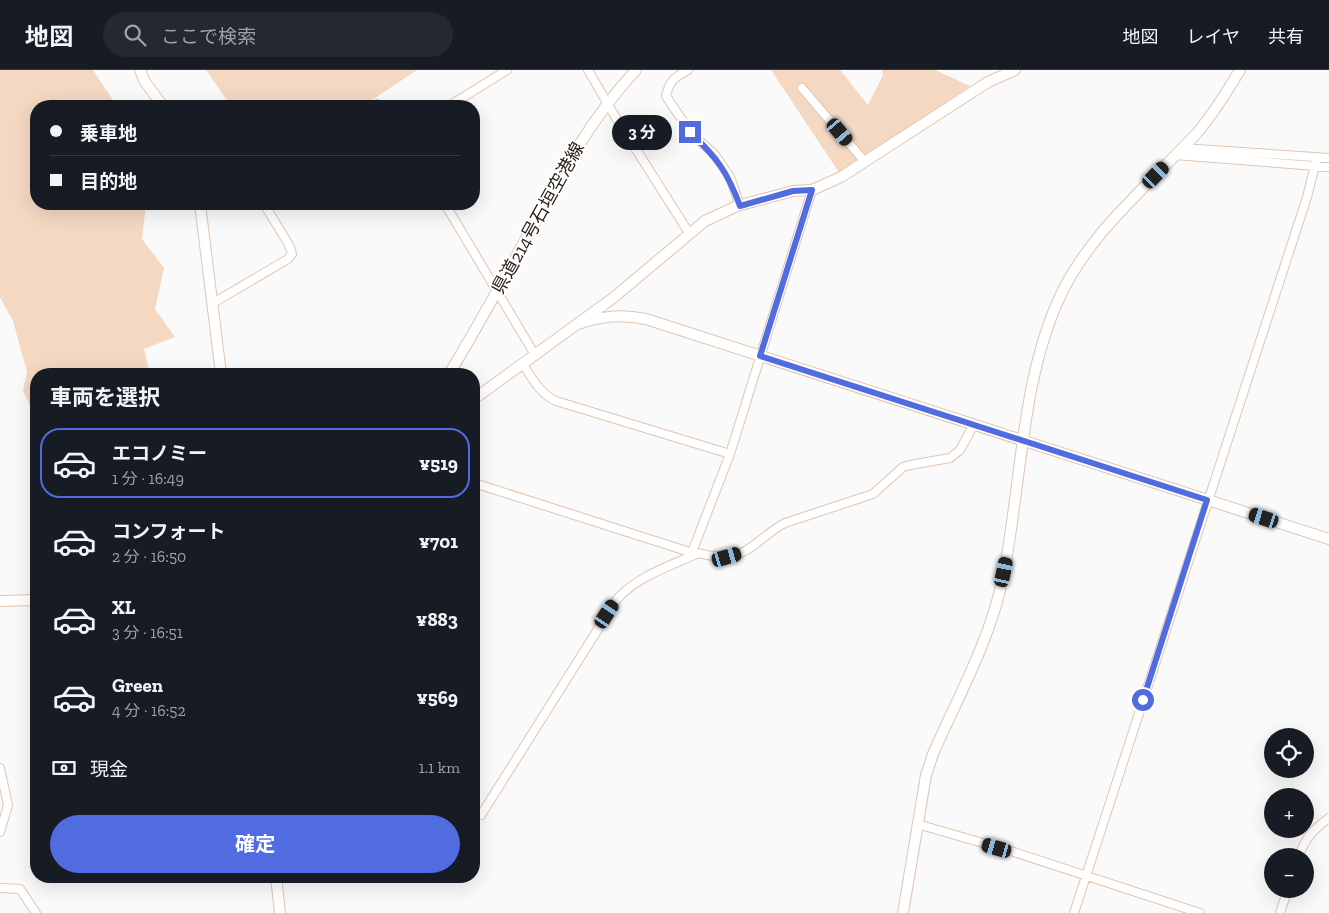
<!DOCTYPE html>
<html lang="ja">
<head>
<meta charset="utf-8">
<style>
	body { margin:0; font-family:"Zilla Slab","Noto Sans JP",serif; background:#242831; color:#f1f3f6; height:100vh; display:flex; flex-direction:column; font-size:19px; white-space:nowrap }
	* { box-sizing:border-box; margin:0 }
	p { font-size:16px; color:#9ea1a6 }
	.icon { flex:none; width:28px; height:28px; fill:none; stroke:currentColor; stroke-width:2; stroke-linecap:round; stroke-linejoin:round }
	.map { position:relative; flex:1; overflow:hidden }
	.panel { position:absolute; left:30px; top:298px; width:450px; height:515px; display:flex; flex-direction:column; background:#171b24; border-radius:20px; box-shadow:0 5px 20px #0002 }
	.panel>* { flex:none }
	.hud { position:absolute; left:30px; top:30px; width:450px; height:110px; border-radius:20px; box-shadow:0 5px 20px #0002; display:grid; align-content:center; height:110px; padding:0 20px; background:#171b24 }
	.controls { position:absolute; left:1264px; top:658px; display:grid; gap:10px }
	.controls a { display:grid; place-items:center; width:50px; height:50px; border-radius:50%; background:#171b24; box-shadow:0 5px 20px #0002; font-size:25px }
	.end { position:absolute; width:22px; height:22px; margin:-11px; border:6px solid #506ce0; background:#fff; box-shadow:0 0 0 2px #fff }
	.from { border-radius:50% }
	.bubble { position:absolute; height:35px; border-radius:18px; background:#171b24; box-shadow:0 5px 20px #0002; font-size:16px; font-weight:700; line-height:35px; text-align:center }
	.car { position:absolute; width:15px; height:30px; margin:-15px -8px; border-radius:6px; box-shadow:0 0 4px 1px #0007; background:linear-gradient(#222 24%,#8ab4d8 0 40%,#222 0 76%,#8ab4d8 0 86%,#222 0) }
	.hud b { display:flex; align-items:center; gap:18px; height:48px; font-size:19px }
	.hud b+b { border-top:1px solid #363941 }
	.hud i { width:12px; height:12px; background:#f1f3f6 }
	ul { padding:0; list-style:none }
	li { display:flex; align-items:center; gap:15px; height:70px; margin:0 10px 8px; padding:0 10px; border:2px solid transparent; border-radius:20px }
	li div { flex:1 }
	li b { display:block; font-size:19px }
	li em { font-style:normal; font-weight:700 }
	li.active { border-color:#506ce0 }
	li>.icon { width:45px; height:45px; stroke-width:1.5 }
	h2 { padding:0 20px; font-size:22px; line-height:60px }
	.pay { display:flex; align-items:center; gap:12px; height:55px; padding:0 20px; font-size:19px }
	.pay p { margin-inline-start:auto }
	.action { display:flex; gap:10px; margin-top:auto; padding:10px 20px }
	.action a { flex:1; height:58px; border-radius:30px; background:#506ce0; color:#fff; font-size:20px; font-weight:700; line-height:58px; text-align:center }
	header { display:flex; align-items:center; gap:30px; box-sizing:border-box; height:70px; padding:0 25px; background:#171b24; border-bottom:1px solid #363941 }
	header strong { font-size:24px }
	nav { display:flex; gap:28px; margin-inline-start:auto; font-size:18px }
	.search { width:350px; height:45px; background:#242831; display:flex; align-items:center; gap:12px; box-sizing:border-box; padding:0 18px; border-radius:28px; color:#9ea1a6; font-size:19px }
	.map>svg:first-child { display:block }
	.green { fill:#f5d8c2 }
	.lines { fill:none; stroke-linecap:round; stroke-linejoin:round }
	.street-casing { stroke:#e2c5ae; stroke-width:10 }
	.secondary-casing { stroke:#e2c5ae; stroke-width:12 }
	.street { stroke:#fff; stroke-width:8 }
	.secondary { stroke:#fff; stroke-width:10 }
	.route { stroke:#506ce0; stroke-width:6 }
	.labels { text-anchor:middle; stroke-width:4; stroke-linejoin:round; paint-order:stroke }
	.street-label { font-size:18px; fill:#2c2119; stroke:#fff }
</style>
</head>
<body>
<header>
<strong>地図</strong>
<div class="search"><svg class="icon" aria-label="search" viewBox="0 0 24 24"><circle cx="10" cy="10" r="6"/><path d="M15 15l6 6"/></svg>ここで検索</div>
<nav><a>地図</a><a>レイヤ</a><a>共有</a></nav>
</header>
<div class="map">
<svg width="1329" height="843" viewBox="0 0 1329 843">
	<rect width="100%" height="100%" fill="#fafafa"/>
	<!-- green -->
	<path class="green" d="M0 0H93L117 36H36V134H146L142 169 164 198 155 239 175 267 144 279 150 304H36V350L23 320 27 302 13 251 0 227Z
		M206 0H417L363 36H231Z
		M771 0H840L868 35 883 5 882 0H935L970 16 840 104Z"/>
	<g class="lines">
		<defs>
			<path id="street" d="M588 0 613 43 689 163
				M688 0C675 7 669 11 666 26L690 62 715 85 730 107 740 136
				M802 18 865 92
				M373 36 377 34 383 36
				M449 36 507 0
				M1182 78 1329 88
				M1175 85 1329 97
				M445 134 535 285
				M213 233 288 189 292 184 289 175 264 134
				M523 294C532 308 540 324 556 331L730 384
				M474 413 696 484
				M692 482 730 384 812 120
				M692 482C703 484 717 488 728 487 749 485 766 462 785 453L873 424 903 397 910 395 950 388 960 380 973 356
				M0 698 8 735 0 762
				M481 745 617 529C638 506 668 497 696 484
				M917 754 1014 782 1200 843
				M1299 786C1305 768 1314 759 1329 748
				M0 818 20 819 36 843
				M1074 843 1307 127 1317 87
				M1280 843 1288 819"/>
			<path id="secondary" d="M140 0 145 12 163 36
				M200 134 221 304
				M578 254C602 246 621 244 646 249L1329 469
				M449 304C477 258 502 212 528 165 560 106 590 49 636 0
				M474 329 613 228 705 151 737 136 793 121 812 120 841 107 988 12 1015 0
				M0 531 36 530
				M276 806 280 843
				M903 843 926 705 933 684C957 629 989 572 1002 512 1021 422 1020 318 1057 233 1087 164 1146 118 1196 64 1213 45 1227 21 1240 0"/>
		</defs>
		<!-- street casing -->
		<use href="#street" class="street-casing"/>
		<!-- secondary casing -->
		<use href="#secondary" class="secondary-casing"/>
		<!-- street -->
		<use href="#street" class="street"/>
		<!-- secondary -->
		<use href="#secondary" class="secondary"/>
	</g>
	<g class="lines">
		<!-- route -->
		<path class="route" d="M690 62C717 88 727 101 740 136L793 121 812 120 760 286 1207 430 1143 630"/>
	</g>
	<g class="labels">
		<!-- street labels -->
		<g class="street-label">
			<text transform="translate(538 148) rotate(-61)" y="6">県道214号石垣空港線</text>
		</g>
	</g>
</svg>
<div class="controls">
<a><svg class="icon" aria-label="locate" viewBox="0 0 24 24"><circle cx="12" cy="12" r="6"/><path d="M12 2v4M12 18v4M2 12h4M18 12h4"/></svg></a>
<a>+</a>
<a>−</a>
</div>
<i class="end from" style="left:1143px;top:630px"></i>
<i class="end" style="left:690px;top:62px"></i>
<div class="bubble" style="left:612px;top:45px;width:60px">3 分</div>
<i class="car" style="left:840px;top:62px;rotate:140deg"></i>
<i class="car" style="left:1156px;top:105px;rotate:44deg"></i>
<i class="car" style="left:1264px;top:448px;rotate:288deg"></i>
<i class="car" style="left:727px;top:487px;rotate:74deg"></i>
<i class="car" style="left:1004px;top:502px;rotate:12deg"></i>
<i class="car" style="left:607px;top:544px;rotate:33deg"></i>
<i class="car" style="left:997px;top:778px;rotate:286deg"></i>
<div class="hud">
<b><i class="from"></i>乗車地</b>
<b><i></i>目的地</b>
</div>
<section class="panel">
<h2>車両を選択</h2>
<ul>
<li class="active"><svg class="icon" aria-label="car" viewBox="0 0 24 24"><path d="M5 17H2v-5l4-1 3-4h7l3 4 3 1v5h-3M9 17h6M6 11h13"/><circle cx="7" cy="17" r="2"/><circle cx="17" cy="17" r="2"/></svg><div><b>エコノミー</b><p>1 分 · 16:49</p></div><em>¥519</em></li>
<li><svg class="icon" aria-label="car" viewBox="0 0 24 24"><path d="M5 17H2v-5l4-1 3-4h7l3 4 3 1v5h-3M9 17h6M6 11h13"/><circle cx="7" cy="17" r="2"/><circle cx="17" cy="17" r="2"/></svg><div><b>コンフォート</b><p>2 分 · 16:50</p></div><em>¥701</em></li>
<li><svg class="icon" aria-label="car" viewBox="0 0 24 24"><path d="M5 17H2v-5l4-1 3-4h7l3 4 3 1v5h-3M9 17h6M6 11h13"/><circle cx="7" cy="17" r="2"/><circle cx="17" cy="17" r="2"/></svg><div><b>XL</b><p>3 分 · 16:51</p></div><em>¥883</em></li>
<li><svg class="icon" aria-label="car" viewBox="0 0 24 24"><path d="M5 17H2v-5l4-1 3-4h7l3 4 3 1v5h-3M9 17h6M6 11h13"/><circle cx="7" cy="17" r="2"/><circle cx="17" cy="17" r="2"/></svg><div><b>Green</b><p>4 分 · 16:52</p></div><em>¥569</em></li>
</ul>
<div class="pay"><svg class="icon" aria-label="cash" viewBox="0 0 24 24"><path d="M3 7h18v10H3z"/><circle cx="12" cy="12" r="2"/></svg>現金<p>1.1 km</p></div>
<div class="action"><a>確定</a></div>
</section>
</div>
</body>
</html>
